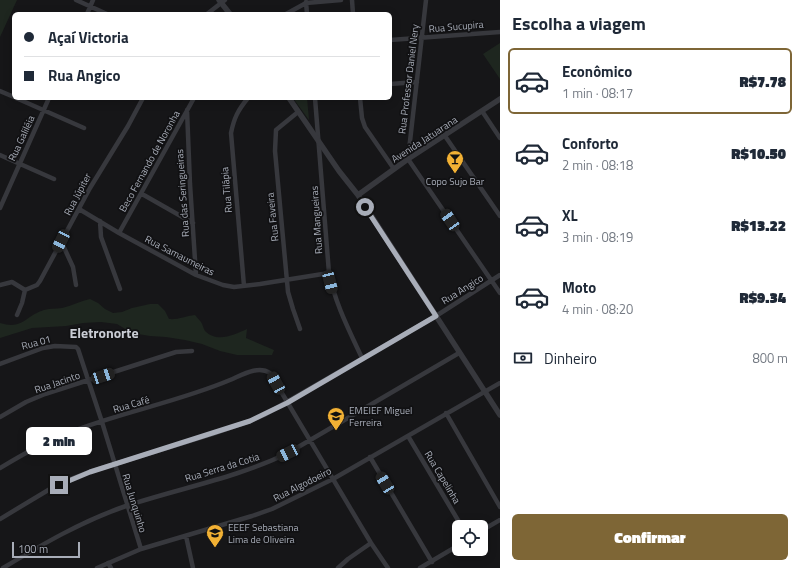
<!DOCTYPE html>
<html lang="pt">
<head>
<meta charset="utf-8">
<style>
	body { margin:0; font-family:"Titillium Web",sans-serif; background:#f6f6f7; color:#1f2937; height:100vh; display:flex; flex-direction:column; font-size:15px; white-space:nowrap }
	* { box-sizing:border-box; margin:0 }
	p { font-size:13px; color:#747a83 }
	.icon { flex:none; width:22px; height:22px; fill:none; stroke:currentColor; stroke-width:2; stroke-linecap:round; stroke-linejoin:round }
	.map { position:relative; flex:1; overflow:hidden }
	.side { display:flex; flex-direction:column; background:#fff; width:300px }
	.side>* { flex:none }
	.banner { position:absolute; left:12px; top:12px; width:380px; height:88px; border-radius:6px; box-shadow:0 2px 10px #0003; display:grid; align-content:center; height:88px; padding:0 12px; background:#fff }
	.tools { position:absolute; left:452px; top:520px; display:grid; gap:8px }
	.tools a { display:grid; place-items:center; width:36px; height:36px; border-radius:6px; background:#fff; box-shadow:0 2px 10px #0003; font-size:20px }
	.scale { position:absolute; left:12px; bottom:10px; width:68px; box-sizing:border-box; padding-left:4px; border:2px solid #a8adb8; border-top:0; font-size:11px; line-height:14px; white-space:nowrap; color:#a8adb8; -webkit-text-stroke:3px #111113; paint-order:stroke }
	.end { position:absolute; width:18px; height:18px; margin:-9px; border:5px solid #a8adb8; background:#111; box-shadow:0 0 0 2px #111 }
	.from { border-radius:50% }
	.bubble { position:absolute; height:28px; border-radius:6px; background:#fff; box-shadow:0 2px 10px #0003; font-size:13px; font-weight:800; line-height:28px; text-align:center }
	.car { position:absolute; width:12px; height:24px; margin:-12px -6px; border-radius:5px; box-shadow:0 0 3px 1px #0007; background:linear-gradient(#222 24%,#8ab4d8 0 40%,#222 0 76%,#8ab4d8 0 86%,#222 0) }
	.banner b { display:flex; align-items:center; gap:14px; height:38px; font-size:15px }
	.banner b+b { border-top:1px solid #e0e1e3 }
	.banner i { width:10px; height:10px; background:#1f2937 }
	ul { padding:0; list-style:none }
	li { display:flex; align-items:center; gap:12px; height:66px; margin:0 8px 6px; padding:0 4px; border:2px solid transparent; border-radius:6px }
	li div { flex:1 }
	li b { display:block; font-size:15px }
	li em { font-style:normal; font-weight:800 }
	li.selected { border-color:#7e6636 }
	li>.icon { width:36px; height:36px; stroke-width:1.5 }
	h2 { padding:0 12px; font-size:18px; line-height:48px }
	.pay { display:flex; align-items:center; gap:10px; height:44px; padding:0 12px; font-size:15px }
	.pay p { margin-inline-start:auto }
	.button { display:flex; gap:8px; margin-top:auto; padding:8px 12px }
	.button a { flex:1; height:46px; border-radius:6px; background:#7e6636; color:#fff; font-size:16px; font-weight:800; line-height:46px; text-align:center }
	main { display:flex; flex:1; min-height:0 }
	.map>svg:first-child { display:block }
	.green { fill:#1e261f }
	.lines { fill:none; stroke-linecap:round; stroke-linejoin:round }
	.minor { stroke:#37383d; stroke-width:4.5 }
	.tertiary { stroke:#37383d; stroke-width:5.5 }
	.route { stroke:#a8adb8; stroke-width:5 }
	.labels { text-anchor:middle; stroke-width:3.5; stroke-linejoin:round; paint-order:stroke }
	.street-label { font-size:10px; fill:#a8adb8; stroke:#111113 }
	.poi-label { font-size:10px; fill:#a8adb8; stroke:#111113; text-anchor:start }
	.district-label { font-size:14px; font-weight:bold; fill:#c9ccd4; stroke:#111113 }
</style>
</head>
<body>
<main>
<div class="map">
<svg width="500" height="568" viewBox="0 0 500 568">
	<rect width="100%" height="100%" fill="#161618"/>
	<!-- green -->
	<path class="green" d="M0 0H17L0 37Z
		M500 43V79L483 54Z
		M293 98H307L309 120Z
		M90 299 98 303 105 309 113 313 122 312 132 308 150 304H158L165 311 169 319C178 320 185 316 195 315 197 317 199 320 201 322 203 325 203 328 205 331 217 343 234 335 247 329L246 338 274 350 272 355H237L220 351 202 344 185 340 166 337 150 336 132 333 117 324 101 322 83 323 66 326 32 328 0 338V323C23 330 25 316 44 310 50 308 56 309 62 308 72 306 80 301 90 299Z"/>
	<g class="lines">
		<!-- minor -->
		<path class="minor" d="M76 0 107 14
			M352 0 353 14
			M426 0 408 159 500 293
			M306 2 307 14
			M87 14 93 0
			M207 14 225 0
			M286 14 306 3 341 0
			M390 40 500 32
			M390 84 417 82
			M0 91 14 97
			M16 98 84 128
			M315 98 329 273C335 303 349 330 362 358
			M360 98 362 118 365 127 394 169
			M187 110 190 184 196 275
			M482 111 500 138
			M298 112 276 130 275 151 288 292 293 309 300 329
			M445 136 500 216
			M0 155 54 179
			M142 194 193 223
			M0 208 49 98
			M79 209 119 233 196 275 223 285 234 287 260 284 329 273
			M100 221 101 237 120 289
			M119 233 194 98
			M61 241 73 267 76 285
			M0 285 12 282 25 290
			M244 286 231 133C234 118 238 110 248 98
			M25 290 37 285 40 281 90 188 128 126 143 98
			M17 315 22 303 25 290
			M0 364 43 348 55 346 76 347 78 349 102 422 141 549
			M446 413 500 507
			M0 417 26 402 45 394 176 352 192 351
			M408 436 462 527
			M370 457 432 562
			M0 468C22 455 44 442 68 433 121 412 178 402 230 380 242 375 258 365 270 373L371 543 388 568
			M0 519 50 489 68 480 89 472 212 434 250 421 264 415 436 316 500 275
			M481 531 500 520
			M186 536 193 568
			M108 563 111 568
			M3 568C43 544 82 521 126 506 180 488 237 478 288 453L459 353
			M97 568 141 549 252 516 272 509 333 479 500 383
			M338 568 348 559 371 543
			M420 568 459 545"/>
		<!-- tertiary -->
		<path class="tertiary" d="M219 0 230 14
			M289 98 339 171 358 195 500 415
			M358 195 408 159 500 99"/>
	</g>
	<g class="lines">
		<!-- route -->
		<path class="route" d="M59 485 90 472 250 421 287 403 436 316 365 207"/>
	</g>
	<!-- icons -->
	<defs>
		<symbol id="bar-pin" viewBox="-11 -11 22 30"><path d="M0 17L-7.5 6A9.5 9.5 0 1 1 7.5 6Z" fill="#f2b134" stroke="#111113"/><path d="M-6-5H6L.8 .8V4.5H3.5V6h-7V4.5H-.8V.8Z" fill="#111"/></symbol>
		<symbol id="school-pin" viewBox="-11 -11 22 30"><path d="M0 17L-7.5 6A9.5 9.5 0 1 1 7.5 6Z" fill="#f2b134" stroke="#111113"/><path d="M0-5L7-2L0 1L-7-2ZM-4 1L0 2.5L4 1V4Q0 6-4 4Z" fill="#111"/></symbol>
	</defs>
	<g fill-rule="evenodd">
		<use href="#bar-pin" x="445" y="149" width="20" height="27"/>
		<use href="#school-pin" x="326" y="406" width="20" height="27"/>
		<use href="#school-pin" x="205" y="523" width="20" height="27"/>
	</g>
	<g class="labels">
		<!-- street labels -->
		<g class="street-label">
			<text transform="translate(456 26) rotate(-5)" y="4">Rua Sucupira</text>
			<text transform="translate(408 79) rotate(-83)" y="4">Rua Professor Daniel Nery</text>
			<text transform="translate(21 138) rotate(-65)" y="4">Rua Galiléia</text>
			<text transform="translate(424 139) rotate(-33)" y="4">Avenida Jatuarana</text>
			<text transform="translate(149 161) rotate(-61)" y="4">Beco Fernando de Noronha</text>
			<text transform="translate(226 190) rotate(-95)" y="4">Rua Tilápia</text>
			<text transform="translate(182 193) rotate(-94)" y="4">Rua das Seringueiras</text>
			<text transform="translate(77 194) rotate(-62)" y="4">Rua Júpiter</text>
			<text transform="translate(272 217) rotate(-96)" y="4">Rua Faveira</text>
			<text transform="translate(316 220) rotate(-94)" y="4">Rua Mangueiras</text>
			<text transform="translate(180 255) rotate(27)" y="4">Rua Samaumeiras</text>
			<text transform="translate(462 289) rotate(-32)" y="4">Rua Angico</text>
			<text transform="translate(36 342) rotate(-15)" y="4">Rua 01</text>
			<text transform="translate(57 382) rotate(-19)" y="4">Rua Jacinto</text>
			<text transform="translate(131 404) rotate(-16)" y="4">Rua Café</text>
			<text transform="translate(222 467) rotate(-17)" y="4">Rua Serra da Cotia</text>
			<text transform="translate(443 477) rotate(59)" y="4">Rua Capelinha</text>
			<text transform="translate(302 484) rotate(-27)" y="4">Rua Algodoeiro</text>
			<text transform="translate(135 503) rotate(73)" y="4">Rua Junquinho</text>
		</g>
		<!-- poi labels -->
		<g class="poi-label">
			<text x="455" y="185" text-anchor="middle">Copo Sujo Bar</text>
			<text x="349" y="414">EMEIEF Miguel<tspan x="349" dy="12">Ferreira</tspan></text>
			<text x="228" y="531">EEEF Sebastiana<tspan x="228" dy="12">Lima de Oliveira</tspan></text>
		</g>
		<!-- district labels -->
		<g class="district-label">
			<text x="104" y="338">Eletronorte</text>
		</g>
	</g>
</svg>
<div class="tools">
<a><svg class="icon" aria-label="locate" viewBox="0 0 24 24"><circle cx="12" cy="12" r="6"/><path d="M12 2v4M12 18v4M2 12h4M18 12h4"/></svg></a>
</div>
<div class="scale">100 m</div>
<i class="end from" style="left:365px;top:207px"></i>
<i class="end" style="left:59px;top:485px"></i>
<div class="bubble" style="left:26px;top:427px;width:66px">2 min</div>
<i class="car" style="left:450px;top:220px;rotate:326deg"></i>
<i class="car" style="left:61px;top:241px;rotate:206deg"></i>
<i class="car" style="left:330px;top:282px;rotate:166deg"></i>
<i class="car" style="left:103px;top:376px;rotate:72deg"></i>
<i class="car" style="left:276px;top:383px;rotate:331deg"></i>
<i class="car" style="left:288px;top:453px;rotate:244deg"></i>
<i class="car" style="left:385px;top:483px;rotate:329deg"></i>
<div class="banner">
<b><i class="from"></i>Açaí Victoria</b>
<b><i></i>Rua Angico</b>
</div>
</div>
<section class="side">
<h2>Escolha a viagem</h2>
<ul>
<li class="selected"><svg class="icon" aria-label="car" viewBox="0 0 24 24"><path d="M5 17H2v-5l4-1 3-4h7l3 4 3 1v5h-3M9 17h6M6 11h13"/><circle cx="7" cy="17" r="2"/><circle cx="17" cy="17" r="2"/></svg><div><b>Econômico</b><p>1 min · 08:17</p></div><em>R$7.78</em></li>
<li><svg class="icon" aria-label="car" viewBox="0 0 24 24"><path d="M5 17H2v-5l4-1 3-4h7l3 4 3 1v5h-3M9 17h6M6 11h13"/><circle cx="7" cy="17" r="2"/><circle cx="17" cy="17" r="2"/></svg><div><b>Conforto</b><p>2 min · 08:18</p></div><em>R$10.50</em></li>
<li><svg class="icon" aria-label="car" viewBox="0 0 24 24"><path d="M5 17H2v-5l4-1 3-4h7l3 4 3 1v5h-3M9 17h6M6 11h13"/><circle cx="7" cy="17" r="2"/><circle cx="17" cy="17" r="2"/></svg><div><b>XL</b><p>3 min · 08:19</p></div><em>R$13.22</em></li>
<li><svg class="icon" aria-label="car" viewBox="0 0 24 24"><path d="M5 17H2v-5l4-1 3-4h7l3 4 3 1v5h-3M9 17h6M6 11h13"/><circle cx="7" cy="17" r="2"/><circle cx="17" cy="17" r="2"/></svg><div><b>Moto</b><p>4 min · 08:20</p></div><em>R$9.34</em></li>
</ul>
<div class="pay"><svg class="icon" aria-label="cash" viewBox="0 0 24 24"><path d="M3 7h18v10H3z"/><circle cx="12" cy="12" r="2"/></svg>Dinheiro<p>800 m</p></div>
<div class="button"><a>Confirmar</a></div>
</section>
</main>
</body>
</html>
